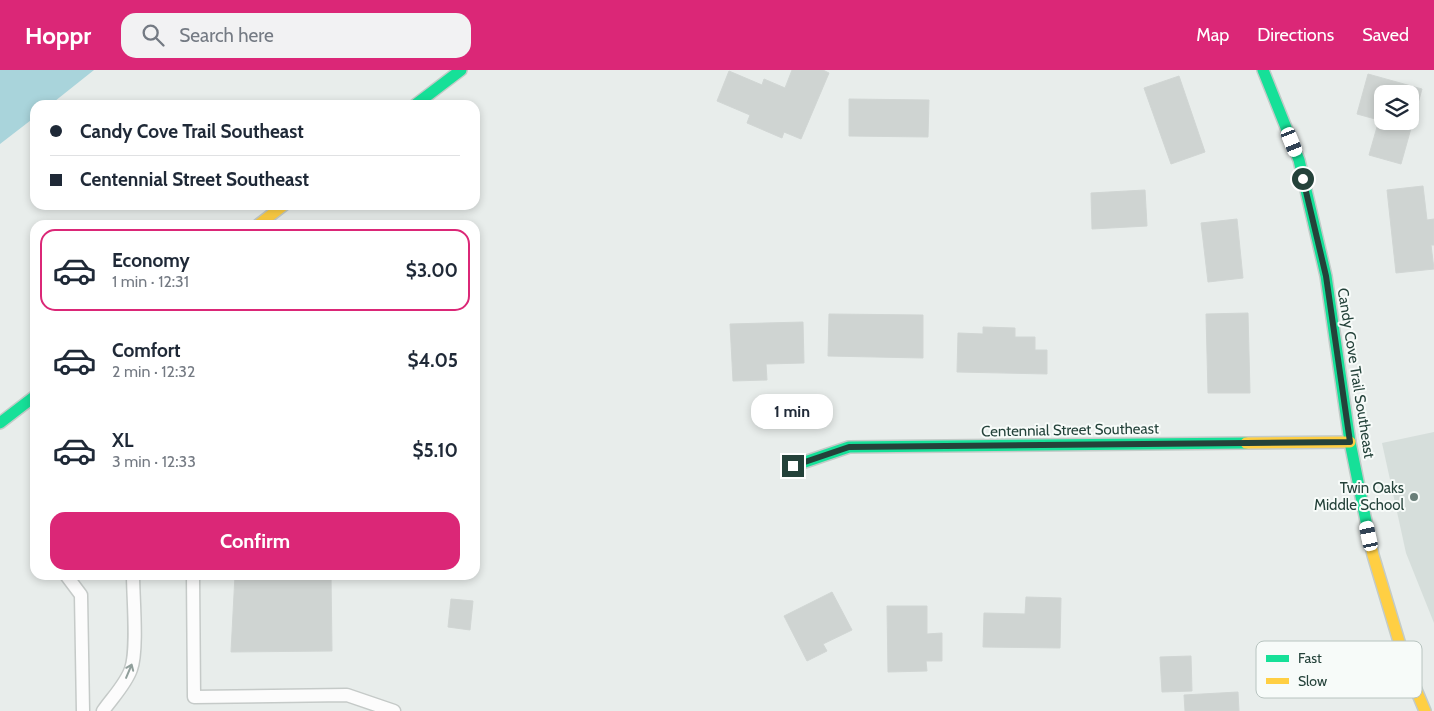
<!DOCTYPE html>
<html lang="en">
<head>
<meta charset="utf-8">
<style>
	body { margin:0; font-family:Cabin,sans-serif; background:#f2f2f3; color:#1f2937; height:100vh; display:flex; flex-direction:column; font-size:19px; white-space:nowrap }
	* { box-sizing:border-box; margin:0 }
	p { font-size:16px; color:#747a83 }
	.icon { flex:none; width:28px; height:28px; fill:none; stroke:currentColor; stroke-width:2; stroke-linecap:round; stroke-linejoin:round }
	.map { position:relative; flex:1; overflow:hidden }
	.drawer { position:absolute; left:30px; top:150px; width:450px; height:360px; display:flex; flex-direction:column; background:#fff; border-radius:15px; box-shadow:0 2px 8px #0003 }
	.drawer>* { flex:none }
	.hud { position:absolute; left:30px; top:30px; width:450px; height:110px; border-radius:15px; box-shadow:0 2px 8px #0003; display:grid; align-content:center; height:110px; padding:0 20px; background:#fff }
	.buttons { position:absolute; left:1374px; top:15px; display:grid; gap:10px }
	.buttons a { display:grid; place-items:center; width:45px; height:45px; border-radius:10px; background:#fff; box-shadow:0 2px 8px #0003; font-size:25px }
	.end { position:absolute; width:22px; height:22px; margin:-11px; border:6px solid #24423a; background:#fff; box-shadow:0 0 0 2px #fff }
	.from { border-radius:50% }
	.bubble { position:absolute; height:35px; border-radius:15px; background:#fff; box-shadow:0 2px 8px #0003; font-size:16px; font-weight:700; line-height:35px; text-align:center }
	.car { position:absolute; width:15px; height:30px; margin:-15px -8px; border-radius:6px; box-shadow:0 0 4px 1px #0007; background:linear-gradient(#fff 24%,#345 0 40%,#fff 0 76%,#345 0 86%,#fff 0) }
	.hud b { display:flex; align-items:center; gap:18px; height:48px; font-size:19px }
	.hud b+b { border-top:1px solid #e0e1e3 }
	.hud i { width:12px; height:12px; background:#1f2937 }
	ul { padding:9px 0 0; list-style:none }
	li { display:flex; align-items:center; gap:15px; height:82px; margin:0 10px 8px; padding:0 10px; border:2px solid transparent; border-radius:15px }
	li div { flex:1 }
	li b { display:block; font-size:19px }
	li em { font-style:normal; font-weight:700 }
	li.on { border-color:#db2777 }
	li>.icon { width:45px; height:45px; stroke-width:1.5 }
	.cta { display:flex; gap:10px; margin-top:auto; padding:10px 20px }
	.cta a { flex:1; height:58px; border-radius:15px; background:#db2777; color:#fff; font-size:20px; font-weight:700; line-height:58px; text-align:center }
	header { display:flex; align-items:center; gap:30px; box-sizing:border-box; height:70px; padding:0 25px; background:#db2777; color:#fff }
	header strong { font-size:24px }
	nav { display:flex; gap:28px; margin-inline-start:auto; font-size:18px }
	.search { width:350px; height:45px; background:#f2f2f3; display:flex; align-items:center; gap:12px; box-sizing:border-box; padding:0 18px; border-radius:15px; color:#747a83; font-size:19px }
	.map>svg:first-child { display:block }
	.built { fill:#d6dedb }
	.water { fill:#a9d4db }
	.building { fill:#cfd4d2; stroke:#d1d6d4; fill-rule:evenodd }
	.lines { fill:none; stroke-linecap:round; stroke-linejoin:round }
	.lane-casing { stroke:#c5cac8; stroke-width:15 }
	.fast-casing { stroke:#c3cbc8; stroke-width:14 }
	.slow-casing { stroke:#c3cbc8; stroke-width:14 }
	.lane { stroke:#fcfcfc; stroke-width:12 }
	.fast { stroke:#16e098; stroke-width:11 }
	.slow { stroke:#ffcf43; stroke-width:11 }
	.oneway { stroke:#909f9b }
	.route { stroke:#24423a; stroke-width:6 }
	.poi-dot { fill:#697e78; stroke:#f7fbf9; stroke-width:2 }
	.labels { text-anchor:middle; stroke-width:4; stroke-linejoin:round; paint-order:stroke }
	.street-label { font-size:15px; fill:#24423a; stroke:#f7fbf9 }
	.poi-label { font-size:15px; fill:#24423a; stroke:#f7fbf9; text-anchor:end }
	.key { fill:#f7fbf9; stroke:#b8c4c0; stroke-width:1 }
	.key-label { font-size:14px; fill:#24423a }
</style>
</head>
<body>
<header>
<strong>Hoppr</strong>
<div class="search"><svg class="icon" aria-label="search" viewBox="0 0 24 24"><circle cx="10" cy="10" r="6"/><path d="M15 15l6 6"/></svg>Search here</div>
<nav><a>Map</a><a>Directions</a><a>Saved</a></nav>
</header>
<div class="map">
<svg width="1434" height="641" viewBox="0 0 1434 641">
	<rect width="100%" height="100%" fill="#e8edeb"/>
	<!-- built -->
	<path class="built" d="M1434 362V553L1406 483 1382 373Z"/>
	<!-- water -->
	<path class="water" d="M0 0H94L50 35H35V47L0 74Z"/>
	<!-- building -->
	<path class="building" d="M792 0H823L829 3 801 69 784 62 782 68 747 53 750 45 717 31 729 1 762 15 764 9 785 18Z
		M1368 4 1422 19 1401 94 1369 85 1379 50 1357 44ZM1382 24H1410V51H1382Z
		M1179 6 1205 82 1171 94 1144 18Z
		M849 29 929 30 928 67 849 66Z
		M1423 116 1427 150 1434 149V175H1431L1434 199 1396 203 1387 120Z
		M1145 120 1147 156 1092 159 1091 123Z
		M1237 149 1243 208 1208 212 1201 153Z
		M1248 243 1250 323H1208L1206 244Z
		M829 244 923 245V288L828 286Z
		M803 252 804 293 766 294 767 310 733 311 730 254Z
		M983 257 1015 258V267H1035V280H1047V304L957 302 958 263 983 264Z
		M235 505H331L332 581 231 582Z
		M832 522 852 560 823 574 827 581 807 591 784 546Z
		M1026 527 1061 528 1060 578 983 577 984 543 1025 544Z
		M451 529 473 531 470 560 448 557Z
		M887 536H927V564L942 563V591H926L927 601 888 602Z
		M1191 586 1192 621 1162 622 1160 587Z
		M1238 622 1239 641H1185L1184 625Z"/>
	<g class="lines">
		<defs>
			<path id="lane" d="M66 505 81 525 83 641
				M193 505 194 627 347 625 394 641
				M103 641C112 628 126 614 131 599 138 580 133 527 133 505"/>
			<path id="fast" d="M1263 0 1299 90 1326 206 1350 372 1369 466
				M415 35 461 0
				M0 353 35 326
				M793 396 849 377 1246 373"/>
			<path id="slow" d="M258 155 284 135
				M1246 373 1350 372
				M1369 466 1373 485 1407 598 1425 641"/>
		</defs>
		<!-- lane casing -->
		<use href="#lane" class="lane-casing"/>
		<!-- fast casing -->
		<use href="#fast" class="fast-casing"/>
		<!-- slow casing -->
		<use href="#slow" class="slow-casing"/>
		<!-- lane -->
		<use href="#lane" class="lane"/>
		<!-- fast -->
		<use href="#fast" class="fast"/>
		<!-- slow -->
		<use href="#slow" class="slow"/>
	</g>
	<!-- one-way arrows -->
	<defs><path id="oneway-shaft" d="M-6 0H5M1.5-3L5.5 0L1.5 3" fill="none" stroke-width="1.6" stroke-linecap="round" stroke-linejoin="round" transform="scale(1.25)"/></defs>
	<use class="oneway" href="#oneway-shaft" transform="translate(129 601) rotate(-67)"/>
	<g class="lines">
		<!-- route -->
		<path class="route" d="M793 396 849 377 1350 372 1326 206 1303 109"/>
	</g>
	<!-- markers -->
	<circle class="poi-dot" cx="1414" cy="427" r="5"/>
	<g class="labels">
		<!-- street labels -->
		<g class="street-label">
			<text transform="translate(1356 303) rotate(81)" y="5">Candy Cove Trail Southeast</text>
			<text transform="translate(1070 360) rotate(-1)" y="5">Centennial Street Southeast</text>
		</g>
		<!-- poi labels -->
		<g class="poi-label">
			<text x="1404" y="423">Twin Oaks<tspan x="1404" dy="17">Middle School</tspan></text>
		</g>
	</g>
	<!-- legend -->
	<rect x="1256" y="571" width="166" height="57" rx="8" class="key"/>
	<rect x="1266" y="585" width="23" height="7" fill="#16e098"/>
	<rect x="1266" y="608" width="23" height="6" fill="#ffcf43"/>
	<g class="key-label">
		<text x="1298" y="593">Fast</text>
		<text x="1298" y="616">Slow</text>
	</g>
</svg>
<div class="buttons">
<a><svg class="icon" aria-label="layers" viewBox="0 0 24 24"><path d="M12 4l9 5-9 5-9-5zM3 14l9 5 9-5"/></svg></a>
</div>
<i class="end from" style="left:1303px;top:109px"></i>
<i class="end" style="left:793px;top:396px"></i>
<div class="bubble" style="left:751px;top:324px;width:82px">1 min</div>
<i class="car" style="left:1292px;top:72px;rotate:158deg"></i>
<i class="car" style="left:1369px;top:466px;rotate:348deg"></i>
<div class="hud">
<b><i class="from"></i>Candy Cove Trail Southeast</b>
<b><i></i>Centennial Street Southeast</b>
</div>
<section class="drawer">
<ul>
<li class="on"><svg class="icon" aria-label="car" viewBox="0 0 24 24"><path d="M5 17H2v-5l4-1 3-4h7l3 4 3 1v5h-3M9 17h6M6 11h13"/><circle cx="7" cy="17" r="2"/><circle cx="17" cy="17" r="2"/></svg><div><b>Economy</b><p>1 min · 12:31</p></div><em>$3.00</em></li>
<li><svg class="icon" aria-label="car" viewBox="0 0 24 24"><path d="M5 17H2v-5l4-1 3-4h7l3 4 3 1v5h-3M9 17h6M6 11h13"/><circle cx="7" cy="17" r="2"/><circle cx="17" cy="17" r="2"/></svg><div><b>Comfort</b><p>2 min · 12:32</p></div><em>$4.05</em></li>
<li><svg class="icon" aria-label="car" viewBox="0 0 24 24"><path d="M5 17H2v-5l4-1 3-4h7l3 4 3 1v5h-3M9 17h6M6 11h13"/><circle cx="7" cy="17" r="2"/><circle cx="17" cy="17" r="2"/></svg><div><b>XL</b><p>3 min · 12:33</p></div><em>$5.10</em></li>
</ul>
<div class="cta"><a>Confirm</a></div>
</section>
</div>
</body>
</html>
